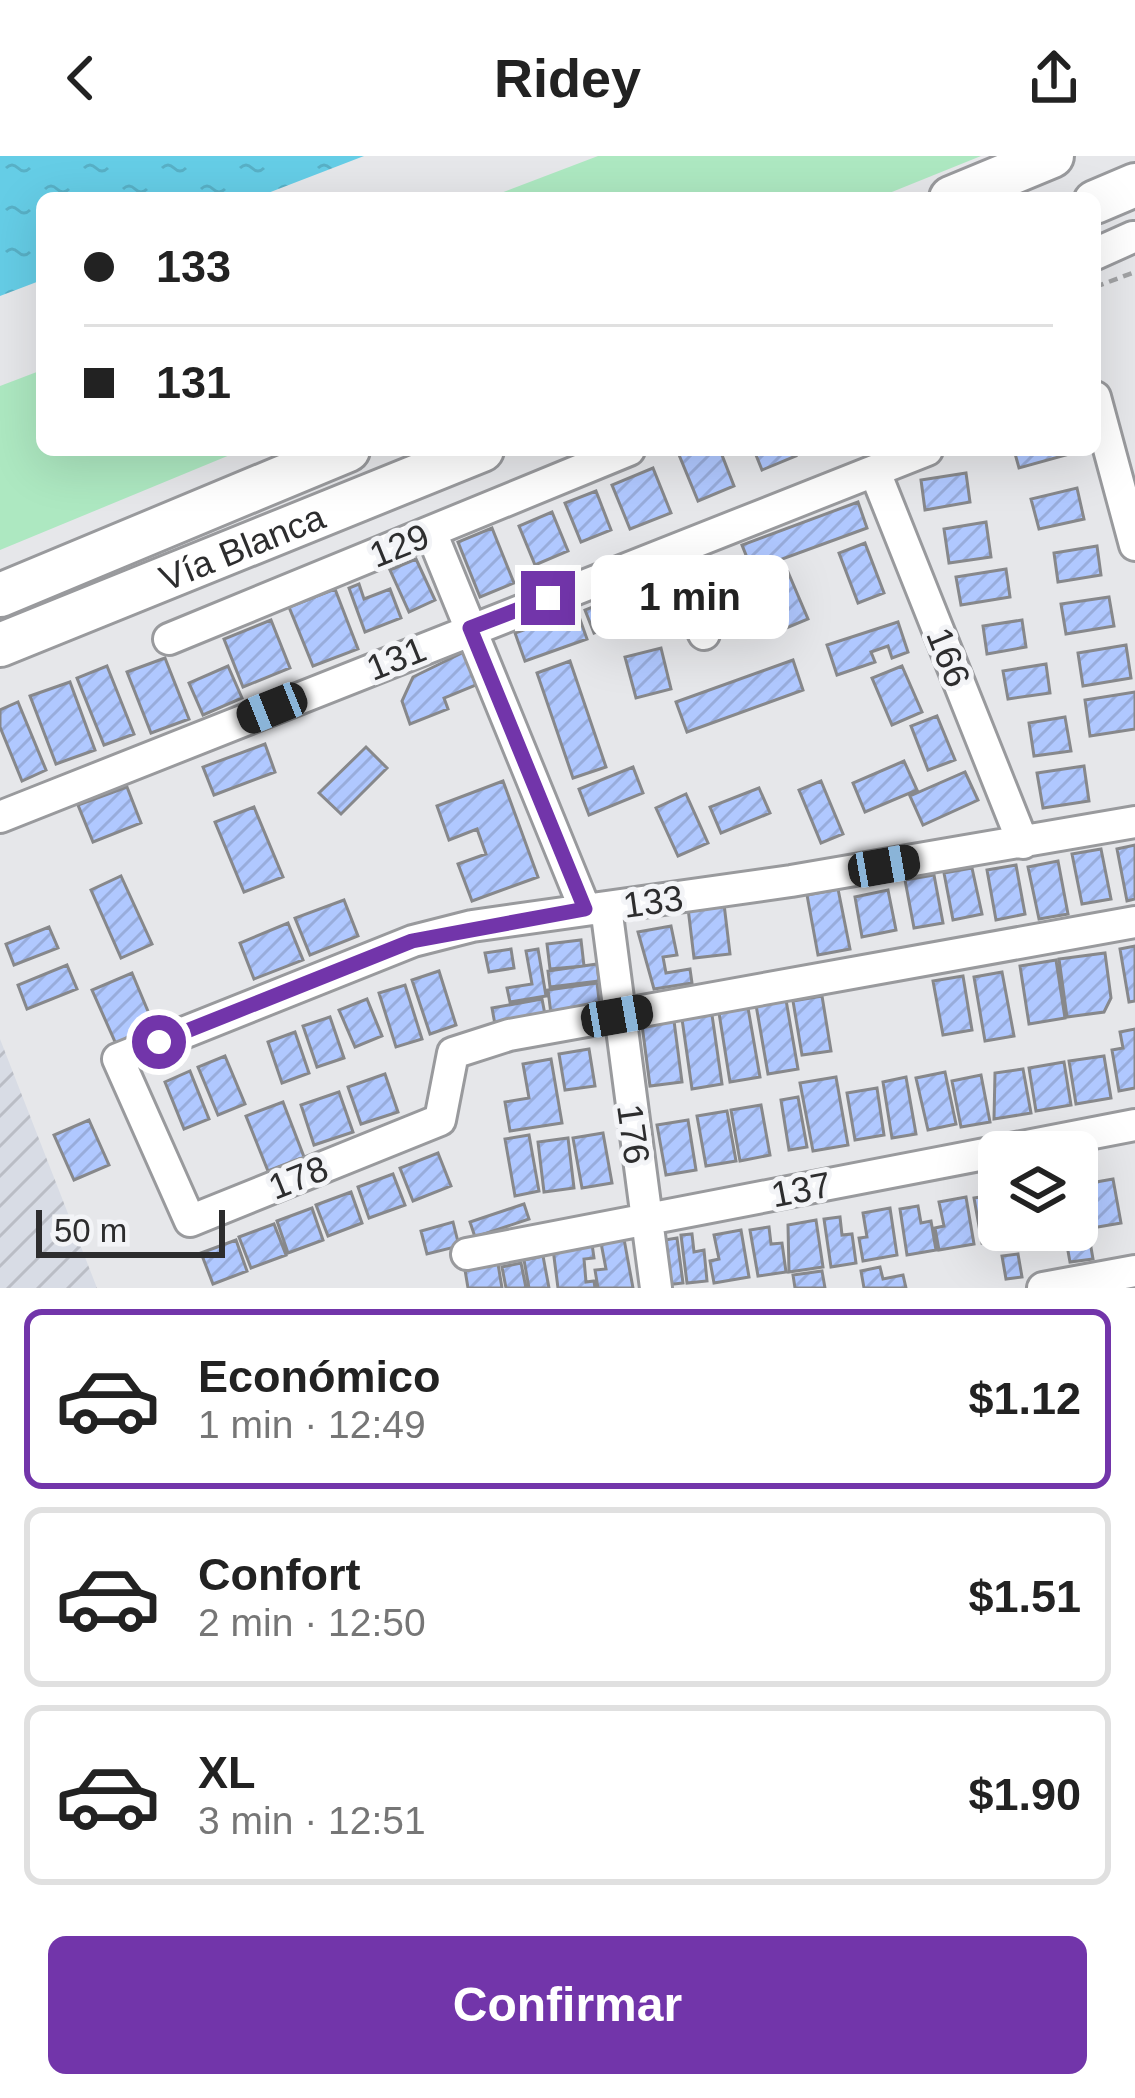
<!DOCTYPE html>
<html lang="es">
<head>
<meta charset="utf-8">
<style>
	body { margin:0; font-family:Arial,sans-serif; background:#f6f6f6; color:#222; height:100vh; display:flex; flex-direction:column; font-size:45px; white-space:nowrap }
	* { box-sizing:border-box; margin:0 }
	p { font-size:39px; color:#767676 }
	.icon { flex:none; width:66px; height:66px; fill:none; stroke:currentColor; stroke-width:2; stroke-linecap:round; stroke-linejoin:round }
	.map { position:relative; height:1132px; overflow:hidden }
	.drawer { display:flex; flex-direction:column; background:#fff; flex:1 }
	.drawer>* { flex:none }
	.banner { position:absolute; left:36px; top:36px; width:1065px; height:264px; border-radius:18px; box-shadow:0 12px 48px #0002; display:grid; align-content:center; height:264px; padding:0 48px; background:#fff }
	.tools { position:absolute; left:978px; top:975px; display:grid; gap:24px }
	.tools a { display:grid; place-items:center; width:120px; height:120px; border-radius:18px; background:#fff; box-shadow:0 12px 48px #0002; font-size:60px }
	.scale { position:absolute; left:36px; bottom:30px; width:189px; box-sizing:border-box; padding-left:12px; border:6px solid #2d2d2e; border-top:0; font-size:33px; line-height:42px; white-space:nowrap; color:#2d2d2e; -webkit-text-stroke:9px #f3f4f7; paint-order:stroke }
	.end { position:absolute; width:54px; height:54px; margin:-27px; border:15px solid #7235aa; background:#fff; box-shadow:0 0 0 6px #fff }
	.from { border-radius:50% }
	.bubble { position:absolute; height:84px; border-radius:18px; background:#fff; box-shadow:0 12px 48px #0002; font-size:39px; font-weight:700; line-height:84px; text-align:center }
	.car { position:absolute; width:36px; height:72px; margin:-36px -18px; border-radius:15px; box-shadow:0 0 9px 3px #0007; background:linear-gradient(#222 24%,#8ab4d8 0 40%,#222 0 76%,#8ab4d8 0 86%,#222 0) }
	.banner b { display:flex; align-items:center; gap:42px; height:114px; font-size:45px }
	.banner b+b { border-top:3px solid #e0e0e0 }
	.banner i { width:30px; height:30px; background:#222 }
	ul { padding:21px 0 0; list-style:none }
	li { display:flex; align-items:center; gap:36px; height:180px; margin:0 24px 18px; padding:0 24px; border:6px solid #e0e0e0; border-radius:18px }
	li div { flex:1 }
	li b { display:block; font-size:45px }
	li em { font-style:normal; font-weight:700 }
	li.selected { border-color:#7235aa }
	li>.icon { width:108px; height:108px; stroke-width:1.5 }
	.primary-button { display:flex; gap:24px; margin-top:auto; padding:24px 48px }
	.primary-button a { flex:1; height:138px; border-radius:18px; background:#7235aa; color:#fff; font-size:48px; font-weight:700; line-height:138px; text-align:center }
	header { display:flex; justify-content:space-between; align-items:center; height:156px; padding:0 48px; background:#fff; font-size:54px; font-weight:700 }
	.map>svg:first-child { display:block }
	.industrial { fill:url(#industrial-furrows) }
	.green { fill:#ade8c1 }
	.water { fill:url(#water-ripples) }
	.building { fill:url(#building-hatch); stroke:#87888b; stroke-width:3 }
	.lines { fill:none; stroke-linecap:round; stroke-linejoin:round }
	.minor-casing { stroke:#999a9d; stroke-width:36 }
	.highway-casing { stroke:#999a9d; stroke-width:48 }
	.path { stroke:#a1a2a4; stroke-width:4.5; stroke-dasharray:9 6; stroke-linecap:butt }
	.minor { stroke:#fff; stroke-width:30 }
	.highway { stroke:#fff; stroke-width:42 }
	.route { stroke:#7235aa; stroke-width:15 }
	.labels { text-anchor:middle; stroke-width:10; stroke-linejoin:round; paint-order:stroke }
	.street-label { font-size:36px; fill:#2d2d2e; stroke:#f3f4f7 }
</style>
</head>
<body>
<header><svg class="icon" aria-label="back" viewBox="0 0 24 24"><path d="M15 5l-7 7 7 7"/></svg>Ridey<svg class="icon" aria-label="share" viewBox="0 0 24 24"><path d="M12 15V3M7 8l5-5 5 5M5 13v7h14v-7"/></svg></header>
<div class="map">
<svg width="1135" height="1132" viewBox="0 0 1135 1132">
	<defs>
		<pattern id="industrial-furrows" width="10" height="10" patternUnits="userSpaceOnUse" patternTransform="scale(3)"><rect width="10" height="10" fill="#d8dce5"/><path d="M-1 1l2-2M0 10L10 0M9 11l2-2" fill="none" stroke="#babdc5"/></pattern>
		<pattern id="water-ripples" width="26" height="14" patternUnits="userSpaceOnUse" patternTransform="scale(3)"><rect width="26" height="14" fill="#65cde6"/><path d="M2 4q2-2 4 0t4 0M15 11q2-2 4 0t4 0" fill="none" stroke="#58b0c6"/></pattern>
		<pattern id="building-hatch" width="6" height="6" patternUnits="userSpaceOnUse" patternTransform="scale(3)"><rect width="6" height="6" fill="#b0c8ff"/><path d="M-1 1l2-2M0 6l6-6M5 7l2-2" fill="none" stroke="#98acdb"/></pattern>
	</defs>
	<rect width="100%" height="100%" fill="#e6e7ea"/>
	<!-- industrial -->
	<path class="industrial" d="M0 883 97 1132H0Z"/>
	<!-- green -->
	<path class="green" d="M598 0H981L877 42H488Z
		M42 214V294H242L0 394V230Z"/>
	<!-- water -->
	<path class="water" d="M0 0H364L255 42H42V124L0 140Z"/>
	<!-- building -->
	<path class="building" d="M677 294H720L734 330 698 345Z
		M754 294H794L796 300 762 314Z
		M1014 294H1065L1066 299 1019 312Z
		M653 312 671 357 630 373 612 329Z
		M966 317 970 346 925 354 921 324Z
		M1077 332 1084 363 1039 373 1031 343Z
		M596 335 611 374 581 386 565 347Z
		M858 346 867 372 752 414 742 389Z
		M552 356 568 395 535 409 519 370Z
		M986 366 991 401 949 407 944 373Z
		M492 372 514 427 480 441 458 386Z
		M865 387 884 437 858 447 839 397Z
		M1097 390 1101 419 1058 426 1054 397Z
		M416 403 435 444 409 456 390 414Z
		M1006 413 1010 441 961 449 956 421Z
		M788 416 808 463 779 475 760 428Z
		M359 428 364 443 390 433 401 462 365 476 349 432Z
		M650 428 659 452 594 477 585 454Z
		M335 433 358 493 313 510 289 451Z
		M1109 441 1114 470 1066 478 1061 448Z
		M577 455 587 483 525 505 515 477Z
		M271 464 290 512 243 531 224 483Z
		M1022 464 1026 491 987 498 983 470Z
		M898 466 908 496 892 502 888 490 871 496 875 506 837 519 827 489Z
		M1126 489 1131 522 1083 530 1078 497Z
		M661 492 671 533 636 542 625 501Z
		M464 496 476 529 444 542 448 553 410 568 402 545 413 521Z
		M165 502 189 563 151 577 127 516Z
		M793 504 803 534 687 576 676 546Z
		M570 505 606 611 573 622 537 517Z
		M1046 508 1050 537 1008 543 1003 515Z
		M107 510 134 578 104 589 77 522Z
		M228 510 242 542 203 559 189 527Z
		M902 510 922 556 892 569 872 522Z
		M70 526 95 594 56 608 30 540Z
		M1135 536V573L1090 580 1085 544Z
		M18 546 46 614 22 625 0 571V554Z
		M937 560 955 604 928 614 911 570Z
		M1065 561 1071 595 1034 600 1029 567Z
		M265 588 275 616 214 639 203 611Z
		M366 591 387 612 341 658 319 637Z
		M904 605 917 634 865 656 853 627Z
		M1084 610 1089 645 1043 652 1037 617Z
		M633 611 643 637 589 659 579 633Z
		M965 616 978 644 923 669 910 640Z
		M503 625 538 721 472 745 458 708 486 698 477 673 449 684 437 650Z
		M821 625 843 678 821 687 799 634Z
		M127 631 141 667 93 686 78 649Z
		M759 632 770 657 721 677 710 651Z
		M686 638 708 687 678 700 656 652Z
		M254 651 283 721 244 736 215 666Z
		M1135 689V743L1127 745 1117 693Z
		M1101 693 1111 743 1082 748 1072 698Z
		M1058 705 1068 758 1039 763 1028 711Z
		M1016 709 1025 758 996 764 987 714Z
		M972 712 982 758 953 764 944 717Z
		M934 719 943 767 914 772 905 724Z
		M121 720 152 788 121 802 91 734Z
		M838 733 850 793 818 799 807 739Z
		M888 734 896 774 862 781 855 741Z
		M344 744 358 780 310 799 295 762Z
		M724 748 730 798 694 802 688 752Z
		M288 767 303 804 254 823 240 787Z
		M671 770 677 799 663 801 666 817 690 813 692 827 654 833 638 776Z
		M49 771 58 792 14 809 6 788Z
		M581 784 584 810 550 813 547 788Z
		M1135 790V845L1129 846 1120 793Z
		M511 793 514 812 489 816 485 797Z
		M538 793 546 840 510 846 507 832 532 828 526 795Z
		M1105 797 1111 842 1104 856 1067 861 1059 803Z
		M1056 804 1065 862 1029 868 1020 810Z
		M597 808 599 825 550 831 548 815Z
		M67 809 77 833 27 853 18 829Z
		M439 815 456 869 430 878 412 824Z
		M1002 816 1014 880 985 885 974 821Z
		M132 817 155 872 116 888 92 834Z
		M963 820 972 874 943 879 933 825Z
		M597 827 600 852 551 858 548 834Z
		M405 829 422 883 396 891 379 837Z
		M822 840 831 895 802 899 793 845Z
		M367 843 382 880 355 891 339 854Z
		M542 843 546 864 496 874 492 852Z
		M786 844 798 913 768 918 756 849Z
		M748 852 760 921 730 926 719 857Z
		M712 859 722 928 692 933 682 863Z
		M330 861 344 902 317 911 303 870Z
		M674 865 682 926 650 930 642 869Z
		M1135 873V932L1119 935 1112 894 1123 892 1120 876Z
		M295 876 309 917 282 927 268 886Z
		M589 893 595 930 565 934 559 898Z
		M225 900 245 948 218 959 198 911Z
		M1104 900 1111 942 1076 948 1069 905Z
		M551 903 562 967 510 975 505 946 529 942 523 908Z
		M1064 906 1071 949 1036 955 1029 912Z
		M1023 913 1031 957 994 963 995 917Z
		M190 915 209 963 184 973 165 926Z
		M945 916 956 968 928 974 916 922Z
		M385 918 398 956 361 968 348 931Z
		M981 919 990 966 961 971 952 925Z
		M836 921 848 989 813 995 800 927Z
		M906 921 916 978 892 982 883 926Z
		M877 932 884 979 855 984 847 937Z
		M339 936 353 976 314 989 301 949Z
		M798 941 807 991 789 994 781 944Z
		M283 946 304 1001 268 1015 246 960Z
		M761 949 770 999 740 1005 731 954Z
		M727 955 736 1005 706 1010 697 960Z
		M89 964 109 1009 74 1024 54 979Z
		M688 964 696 1014 666 1019 657 969Z
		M603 977 612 1027 582 1032 573 982Z
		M529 979 539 1035 515 1040 505 983Z
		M568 982 574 1032 544 1036 538 986Z
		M438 997 451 1030 413 1045 400 1012Z
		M393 1018 405 1049 369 1062 358 1031Z
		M1113 1023 1121 1067 1092 1072 1085 1028Z
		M351 1036 362 1067 328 1080 316 1049Z
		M993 1039 999 1074H1009L1010 1083 982 1087 974 1042Z
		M966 1041 974 1088 939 1094 935 1072 944 1070 939 1046Z
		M524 1048 529 1063 475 1081 470 1066Z
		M918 1050 921 1067 931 1065 936 1094 907 1099 900 1053Z
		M312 1052 323 1084 288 1097 277 1065Z
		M890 1052 897 1099 863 1105 859 1082 867 1081 863 1057Z
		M840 1061 842 1079 852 1078 856 1107 831 1111 824 1063Z
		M816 1064 823 1111 789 1116 788 1069Z
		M453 1066 459 1090 427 1098 421 1075Z
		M274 1068 286 1099 251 1112 239 1081Z
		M769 1071 771 1088 782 1087 786 1116 758 1120 750 1074Z
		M741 1074 749 1121 714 1127 710 1105 719 1103 714 1079Z
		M692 1078 694 1096 704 1094 707 1125 687 1127 681 1079Z
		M1089 1080 1093 1103 1070 1106 1066 1084Z
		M677 1082 683 1127 665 1129 659 1085Z
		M624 1083 633 1132H598L595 1114 606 1113 601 1087Z
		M236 1084 247 1115 213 1128 201 1097Z
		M592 1088 594 1102 584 1103 586 1126 594 1125 595 1132H558L553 1093Z
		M1018 1098 1022 1121 1006 1123 1002 1100Z
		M543 1100 549 1132H529L524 1104Z
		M521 1107 526 1132H506L502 1111Z
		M498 1108 502 1132H468L465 1114Z
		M880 1111 883 1123 903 1119 906 1132H864L861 1115Z
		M822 1115 825 1132H795L793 1119Z"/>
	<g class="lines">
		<defs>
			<path id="minor" d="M1095 98 1133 81
				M1095 241 1135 389
				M875 316 1023 687
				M431 376 585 753
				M666 398 704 478
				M169 483 629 294
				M0 661 927 294
				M1135 666 791 725 472 770 413 785 118 903 190 1065 440 964 453 897 509 879 1135 766
				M606 751 656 1132
				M467 1098 1135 969
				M1043 1132 1135 1115"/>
			<g id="highway">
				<path d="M951 42 1052 0"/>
				<path d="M1095 46 1135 29"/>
				<path d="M0 439 348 294"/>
				<path id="s1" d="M0 489 482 294"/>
			</g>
		</defs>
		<!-- minor casing -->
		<use href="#minor" class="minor-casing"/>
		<!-- highway casing -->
		<use href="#highway" class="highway-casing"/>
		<!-- path -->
		<path class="path" d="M1095 131 1135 116"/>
		<!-- minor -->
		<use href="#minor" class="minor"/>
		<!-- highway -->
		<use href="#highway" class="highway"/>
	</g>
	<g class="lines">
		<!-- route -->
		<path class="route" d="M159 886 412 785 585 753 470 472 548 442"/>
	</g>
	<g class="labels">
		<!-- street labels -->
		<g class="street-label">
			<text transform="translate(399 389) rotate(-22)" y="13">129</text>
			<text dy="13" stroke="none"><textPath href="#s1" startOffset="261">Vía Blanca</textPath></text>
			<text transform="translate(949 501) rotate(68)" y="13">166</text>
			<text transform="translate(396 502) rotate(-22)" y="13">131</text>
			<text transform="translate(653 745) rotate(-8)" y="13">133</text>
			<text transform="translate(634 978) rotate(82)" y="13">176</text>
			<text transform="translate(298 1021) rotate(-22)" y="13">178</text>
			<text transform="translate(801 1033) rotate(-11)" y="13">137</text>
		</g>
	</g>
</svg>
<div class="tools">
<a><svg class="icon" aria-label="layers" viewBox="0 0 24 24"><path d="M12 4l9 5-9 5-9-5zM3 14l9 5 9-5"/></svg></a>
</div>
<div class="scale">50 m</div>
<i class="end from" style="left:159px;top:886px"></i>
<i class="end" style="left:548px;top:442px"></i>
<div class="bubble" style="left:591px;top:399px;width:198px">1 min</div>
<i class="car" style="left:272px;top:552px;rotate:248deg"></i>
<i class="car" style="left:884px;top:710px;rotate:80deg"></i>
<i class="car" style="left:617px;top:860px;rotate:80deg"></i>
<div class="banner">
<b><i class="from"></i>133</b>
<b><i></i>131</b>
</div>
</div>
<section class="drawer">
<ul>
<li class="selected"><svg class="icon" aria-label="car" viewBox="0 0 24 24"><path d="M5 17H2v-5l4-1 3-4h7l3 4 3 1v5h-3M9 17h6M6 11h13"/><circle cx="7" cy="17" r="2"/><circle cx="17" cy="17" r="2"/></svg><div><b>Económico</b><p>1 min · 12:49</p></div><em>$1.12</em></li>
<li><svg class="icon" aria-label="car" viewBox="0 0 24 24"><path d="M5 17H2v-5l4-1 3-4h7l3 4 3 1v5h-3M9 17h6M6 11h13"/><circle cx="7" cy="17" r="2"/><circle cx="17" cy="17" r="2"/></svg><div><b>Confort</b><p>2 min · 12:50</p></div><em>$1.51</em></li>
<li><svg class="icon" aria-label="car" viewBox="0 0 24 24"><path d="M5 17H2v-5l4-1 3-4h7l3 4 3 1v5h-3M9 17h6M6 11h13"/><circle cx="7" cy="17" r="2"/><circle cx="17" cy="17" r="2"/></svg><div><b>XL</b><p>3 min · 12:51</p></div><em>$1.90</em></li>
</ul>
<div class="primary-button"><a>Confirmar</a></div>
</section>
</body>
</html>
